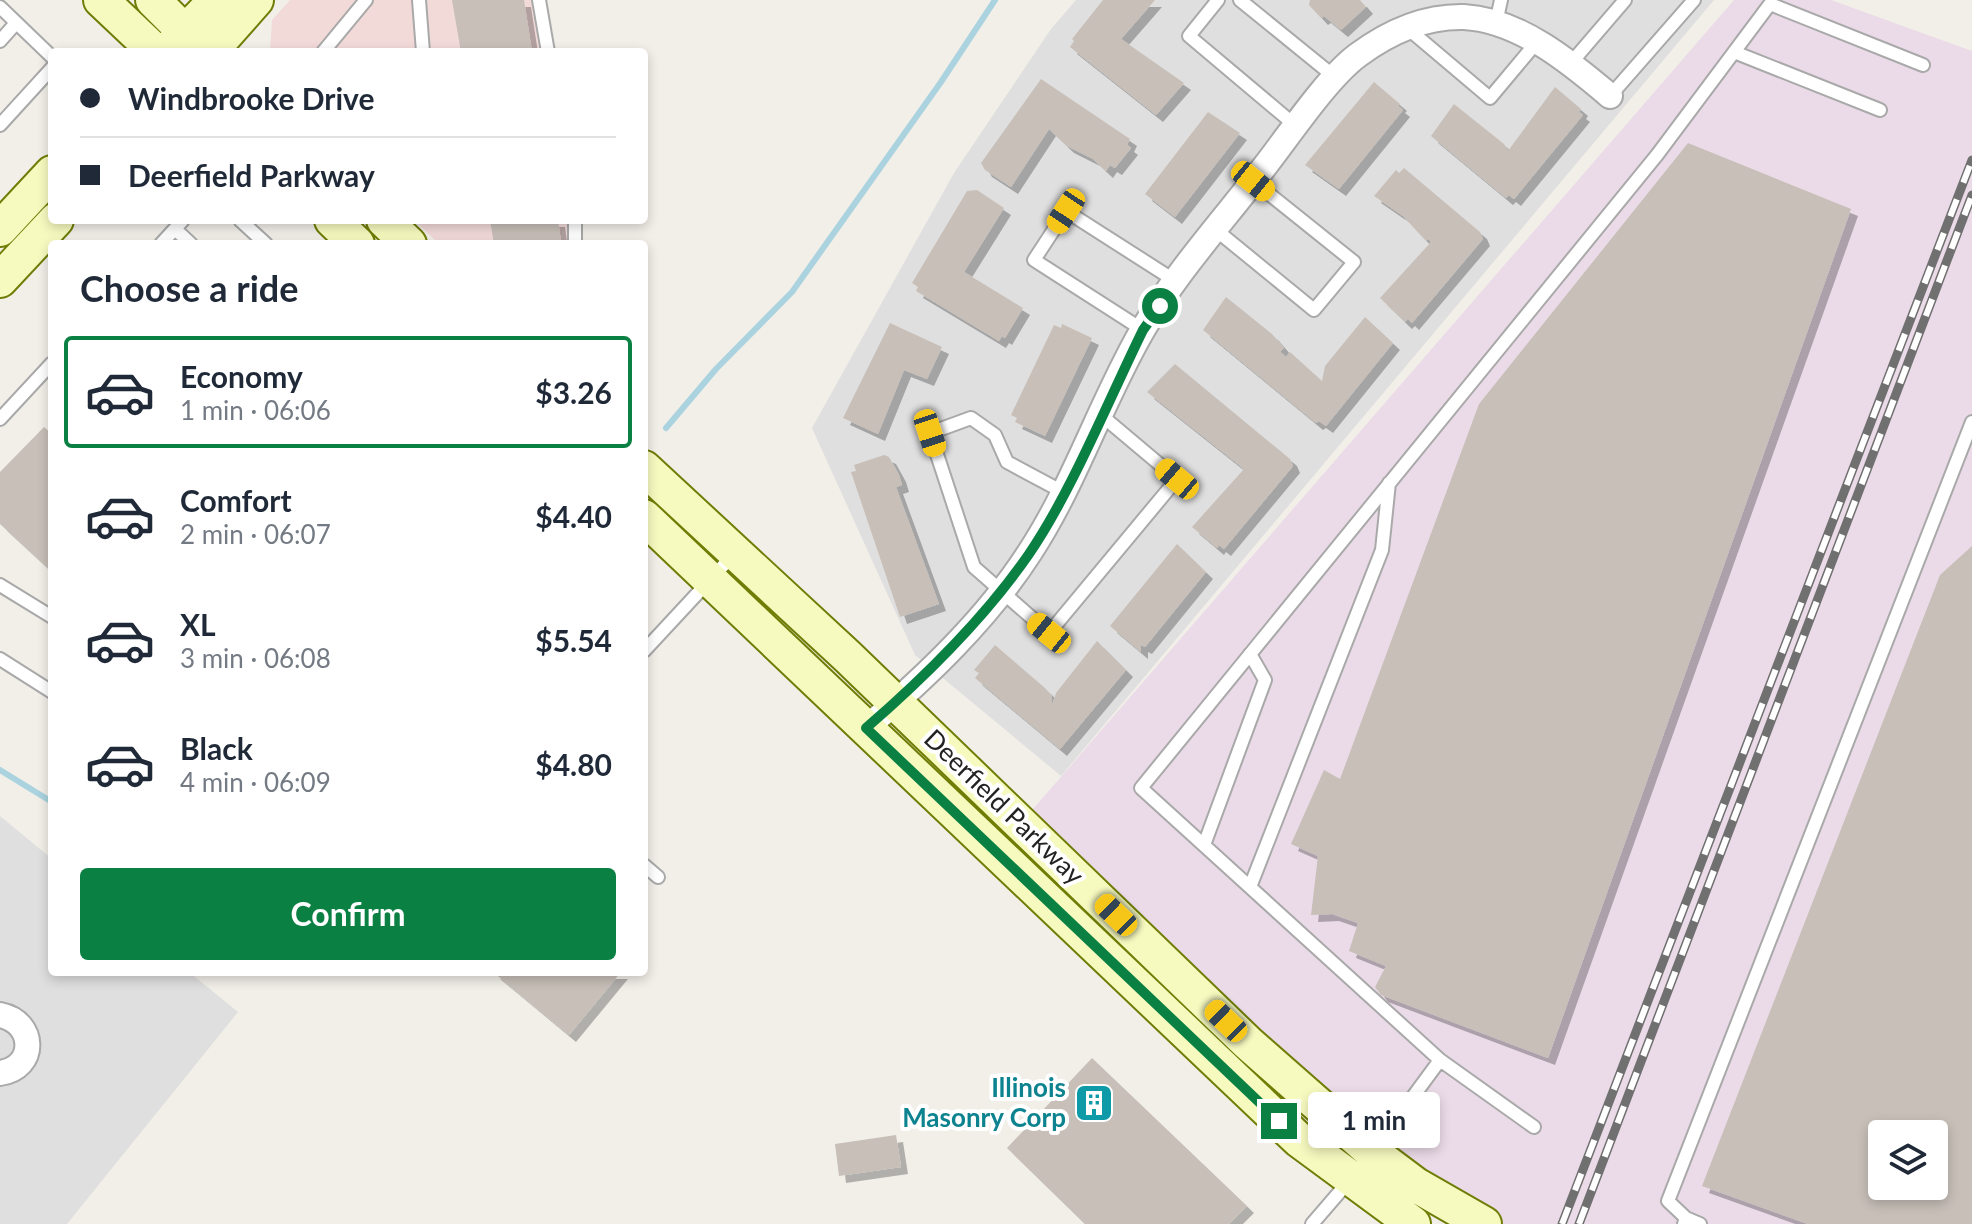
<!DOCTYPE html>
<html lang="en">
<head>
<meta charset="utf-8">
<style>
	body { margin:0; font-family:Lato,sans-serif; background:#f6f6f7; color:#1f2937; height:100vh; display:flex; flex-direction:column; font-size:30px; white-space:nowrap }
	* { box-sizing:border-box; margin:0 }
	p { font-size:26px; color:#747a83 }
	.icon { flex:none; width:44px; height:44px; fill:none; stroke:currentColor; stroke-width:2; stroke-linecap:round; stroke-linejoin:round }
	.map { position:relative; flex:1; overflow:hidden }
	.side { position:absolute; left:48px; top:240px; width:600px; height:736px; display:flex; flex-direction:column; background:#fff; border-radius:8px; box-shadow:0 4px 12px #0003 }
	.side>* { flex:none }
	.banner { position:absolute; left:48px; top:48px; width:600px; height:176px; border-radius:8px; box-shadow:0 4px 12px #0003; display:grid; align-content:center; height:176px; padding:0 32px; background:#fff }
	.tools { position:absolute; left:1868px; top:1120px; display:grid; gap:16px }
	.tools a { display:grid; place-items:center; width:80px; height:80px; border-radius:8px; background:#fff; box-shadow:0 4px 12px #0003; font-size:40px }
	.end { position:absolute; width:36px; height:36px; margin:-18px; border:10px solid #0b8043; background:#fff; box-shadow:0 0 0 4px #fff }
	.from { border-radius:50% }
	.bubble { position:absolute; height:56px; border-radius:8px; background:#fff; box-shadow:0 4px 12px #0003; font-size:26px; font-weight:700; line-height:56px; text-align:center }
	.car { position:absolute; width:24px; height:48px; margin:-24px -12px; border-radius:10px; box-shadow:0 0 6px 2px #0007; background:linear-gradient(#f5c518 24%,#345 0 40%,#f5c518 0 76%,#345 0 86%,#f5c518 0) }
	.banner b { display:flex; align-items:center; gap:28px; height:76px; font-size:30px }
	.banner b+b { border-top:2px solid #e0e1e3 }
	.banner i { width:20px; height:20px; background:#1f2937 }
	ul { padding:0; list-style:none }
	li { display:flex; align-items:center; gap:24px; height:112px; margin:0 16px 12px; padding:0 16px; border:4px solid transparent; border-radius:8px }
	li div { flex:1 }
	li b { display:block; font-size:30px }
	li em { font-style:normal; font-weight:700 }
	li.active { border-color:#0b8043 }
	li>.icon { width:72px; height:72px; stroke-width:1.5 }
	h2 { padding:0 32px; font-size:36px; line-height:96px }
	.cta { display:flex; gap:16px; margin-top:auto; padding:16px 32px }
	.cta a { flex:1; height:92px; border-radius:8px; background:#0b8043; color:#fff; font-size:32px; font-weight:700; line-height:92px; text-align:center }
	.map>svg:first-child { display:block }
	.residential { fill:#e0dfdf }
	.commercial { fill:#f2dad9 }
	.industrial { fill:#ebdbe8; fill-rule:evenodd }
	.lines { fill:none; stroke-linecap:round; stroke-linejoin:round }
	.stream { stroke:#aad3df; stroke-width:6 }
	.building { fill:#c7bfb8; fill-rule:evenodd; filter:url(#shadow) }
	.service-casing { stroke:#a9a9a9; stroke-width:16 }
	.minor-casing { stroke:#a9a9a9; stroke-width:28 }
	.secondary-casing { stroke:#707d05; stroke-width:38 }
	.service { stroke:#fff; stroke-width:12 }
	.minor { stroke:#fff; stroke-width:24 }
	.secondary { stroke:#f7fabf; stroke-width:34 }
	.rail-casing { stroke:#707070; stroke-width:9 }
	.rail { stroke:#fff; stroke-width:6; stroke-dasharray:18; stroke-linecap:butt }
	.route { stroke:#0b8043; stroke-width:10 }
	.labels { text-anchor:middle; stroke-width:8; stroke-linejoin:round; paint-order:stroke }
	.street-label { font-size:26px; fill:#222; stroke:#fff }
	.culture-label { font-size:26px; font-weight:bold; fill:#0d838f; stroke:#fff; text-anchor:end }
</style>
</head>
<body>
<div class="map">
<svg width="1972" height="1224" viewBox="0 0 1972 1224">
	<defs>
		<filter id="shadow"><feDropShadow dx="7" dy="7" stdDeviation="0" flood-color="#0004"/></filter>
	</defs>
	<rect width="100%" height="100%" fill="#f2efe9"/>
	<!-- residential -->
	<path class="residential" d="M1076 0H1714L1061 776 915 655 812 428 954 173 1051 29Z
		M0 816 52 859V972H189L238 1012 67 1224H0Z"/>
	<!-- commercial -->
	<path class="commercial" d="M290 0H542L551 52H270L272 20Z
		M414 220H580L584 244H439Z"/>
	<!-- industrial -->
	<path class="industrial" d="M1734 0H1831L1972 51V1224H1503L1454 1193 1245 1025 1027 816ZM1882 1134H1934V1186H1882Z"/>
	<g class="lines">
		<!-- stream -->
		<path class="stream" d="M666 428 716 369 792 292 941 82 995 0
			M0 770 52 802"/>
	</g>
	<!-- building -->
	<path class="building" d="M452 0H524L532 52H461Z
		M1103 0H1155L1121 39 1184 83 1156 115 1070 47 1074 41 1072 39Z
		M1310 0H1360L1366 7 1341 30 1324 16 1321 18 1309 5Z
		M1041 79 1130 139 1127 145 1131 148 1115 168 1110 165 1106 171 1093 159 1067 146 1049 129 1011 187 985 170 981 163Z
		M1374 82 1400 104 1398 106 1403 110 1339 189 1305 165Z
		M1555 87 1581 109 1579 112 1583 115 1514 199 1509 195 1506 198 1431 136 1454 104 1504 144 1508 151Z
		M1208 112 1240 133 1175 217 1145 194Z
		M1688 143 1851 209 1548 1058 1381 995 1375 987 1386 966 1349 951 1358 923 1332 914 1311 915 1318 856 1291 844 1324 770 1340 779 1479 404Z
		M1404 168 1480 232 1483 239 1412 323 1408 319 1405 322 1380 298 1431 242 1428 239 1426 241 1403 216 1374 196 1396 170 1399 173Z
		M977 190 1004 208 964 272 1023 308 1005 338 1002 336 999 341 916 291 918 287 912 283 967 191Z
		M490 220H558L561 242 494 244Z
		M1226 297 1272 334 1284 348 1280 352 1286 357 1290 352 1322 381 1325 366 1365 317 1393 343 1326 426 1319 421 1316 423 1203 330Z
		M890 323 942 347 927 379 904 370 878 434 843 418Z
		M1062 324 1092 338 1045 436 1015 422 1017 418 1011 415 1054 325 1061 328Z
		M1175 364 1290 459 1293 466 1224 549 1219 545 1217 548 1192 527 1244 469 1147 392Z
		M44 427 52 434V572L0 524V472Z
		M884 455 889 457 899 475 902 485 896 487 939 604 900 617 851 472 856 471 854 465Z
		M1177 544 1206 572 1145 647 1141 645V652L1110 626Z
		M1972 546V1224H1808L1702 1186 1940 575ZM1882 1134H1934V1186H1882Z
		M1097 641 1126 670 1060 749 975 678 979 673 974 670 995 645 1045 688 1052 696V705L1056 693Z
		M493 972H621L569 1035Z
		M1092 1058 1247 1206 1229 1224H1085L1007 1148Z
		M896 1135 901 1167 839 1176 835 1144Z"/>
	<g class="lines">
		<defs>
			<path id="service" d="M419 0 423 52
				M539 0 548 52
				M1218 0 1189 36 1296 126
				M1240 0 1336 78
				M0 7 52 57
				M1496 23 1501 0
				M1406 27 1490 98 1536 43
				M0 41 16 23
				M323 52 366 0
				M1734 52 1880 110
				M1571 63 1625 0
				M1610 96 1694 0
				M0 125 52 68
				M240 220 266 244
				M575 220V244
				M175 229 191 244
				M1216 230 1314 310 1354 262 1253 181
				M161 244 183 220
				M1143 330 1034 260 1066 211 1177 282
				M0 419 52 363
				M1063 492 1007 462 995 435 971 418 930 433 974 567 1049 633 1177 479 1101 415
				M0 585 52 617
				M644 651 735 553
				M0 659 52 692
				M1204 845 1265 680 1250 654
				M644 865 658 877
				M1250 887 1382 550 1389 483
				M1534 1127 1440 1060 1141 788 1657 155 1770 4 1923 65
				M1373 1151 1440 1060
				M1686 1218 1668 1201 1972 422
				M1312 1224 1349 1181
				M1684 1224 1686 1218 1700 1224"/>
			<path id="minor" d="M866 728C926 677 987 619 1030 552 1075 483 1101 402 1142 331 1176 272 1224 220 1265 166 1290 134 1327 78 1358 55 1389 32 1424 16 1464 17 1519 20 1570 62 1610 96
				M0 1015C36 1022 37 1068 0 1073"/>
			<path id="secondary" d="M101 0 156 52
				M153 0 205 52
				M169 49 216 0
				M210 52 256 0
				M332 220 357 244
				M384 220 409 244
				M0 229 52 173
				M0 280 56 220
				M644 468 847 656 1248 1043 1372 1152 1416 1185 1484 1224
				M644 517 1299 1140 1413 1224"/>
		</defs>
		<!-- service casing -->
		<use href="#service" class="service-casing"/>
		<!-- minor casing -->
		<use href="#minor" class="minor-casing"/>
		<!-- secondary casing -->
		<use href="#secondary" class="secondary-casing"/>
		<!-- service -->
		<use href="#service" class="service"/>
		<!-- minor -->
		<use href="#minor" class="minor"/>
		<!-- secondary -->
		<use href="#secondary" class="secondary"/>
		<defs>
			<path id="rail" d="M1562 1224 1972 160
				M1579 1224 1972 195"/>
		</defs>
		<!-- rail casing -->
		<use href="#rail" class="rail-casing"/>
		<!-- rail -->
		<use href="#rail" class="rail"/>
	</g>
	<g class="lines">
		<!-- route -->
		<path class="route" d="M1160 306 1143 330C1109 399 1072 491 1029 554 984 619 926 676 866 728L1279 1121"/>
	</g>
	<!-- icons -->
	<defs>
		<symbol id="building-square" viewBox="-11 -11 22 22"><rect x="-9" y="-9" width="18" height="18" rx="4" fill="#0f9aa8" stroke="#fff"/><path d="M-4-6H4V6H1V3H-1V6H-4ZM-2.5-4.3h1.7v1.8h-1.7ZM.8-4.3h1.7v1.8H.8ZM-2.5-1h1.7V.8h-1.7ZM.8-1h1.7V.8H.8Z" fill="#fff"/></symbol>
	</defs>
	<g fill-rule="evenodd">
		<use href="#building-square" x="1072" y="1081" width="44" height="44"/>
	</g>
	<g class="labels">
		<!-- street labels -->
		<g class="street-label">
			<text transform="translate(1004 807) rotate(44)" y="9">Deerfield Parkway</text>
		</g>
		<!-- culture labels -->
		<g class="culture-label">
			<text x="1066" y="1097">Illinois<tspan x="1066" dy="30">Masonry Corp</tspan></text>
		</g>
	</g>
</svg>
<div class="tools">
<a><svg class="icon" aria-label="layers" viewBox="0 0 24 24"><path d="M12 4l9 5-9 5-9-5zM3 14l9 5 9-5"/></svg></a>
</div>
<i class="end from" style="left:1160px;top:306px"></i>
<i class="end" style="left:1279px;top:1121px"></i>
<div class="bubble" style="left:1308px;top:1092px;width:132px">1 min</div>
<i class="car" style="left:1253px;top:181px;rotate:129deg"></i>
<i class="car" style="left:1066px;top:211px;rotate:213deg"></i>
<i class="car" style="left:930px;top:433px;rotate:162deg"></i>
<i class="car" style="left:1177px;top:479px;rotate:310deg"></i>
<i class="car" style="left:1049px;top:633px;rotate:309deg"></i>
<i class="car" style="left:1116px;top:915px;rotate:314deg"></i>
<i class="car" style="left:1226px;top:1021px;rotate:314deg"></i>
<div class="banner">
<b><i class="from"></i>Windbrooke Drive</b>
<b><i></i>Deerfield Parkway</b>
</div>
<section class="side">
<h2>Choose a ride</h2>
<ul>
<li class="active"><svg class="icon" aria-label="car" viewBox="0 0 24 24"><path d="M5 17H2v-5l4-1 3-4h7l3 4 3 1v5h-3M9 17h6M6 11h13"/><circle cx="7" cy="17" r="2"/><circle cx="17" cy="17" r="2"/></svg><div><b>Economy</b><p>1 min · 06:06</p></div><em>$3.26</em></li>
<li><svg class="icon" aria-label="car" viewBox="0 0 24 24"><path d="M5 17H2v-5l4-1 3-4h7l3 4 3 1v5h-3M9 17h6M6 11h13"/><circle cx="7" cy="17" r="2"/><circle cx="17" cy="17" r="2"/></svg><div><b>Comfort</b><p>2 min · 06:07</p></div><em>$4.40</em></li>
<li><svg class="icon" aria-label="car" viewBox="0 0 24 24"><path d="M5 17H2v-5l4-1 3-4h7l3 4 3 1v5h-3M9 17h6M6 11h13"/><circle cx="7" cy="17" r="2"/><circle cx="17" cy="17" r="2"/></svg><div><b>XL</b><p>3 min · 06:08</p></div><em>$5.54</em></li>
<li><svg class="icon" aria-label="car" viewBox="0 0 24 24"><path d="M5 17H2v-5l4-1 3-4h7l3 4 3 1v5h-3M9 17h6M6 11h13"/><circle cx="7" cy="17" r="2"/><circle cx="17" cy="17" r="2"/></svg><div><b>Black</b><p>4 min · 06:09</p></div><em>$4.80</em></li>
</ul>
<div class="cta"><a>Confirm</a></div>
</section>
</div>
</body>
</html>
